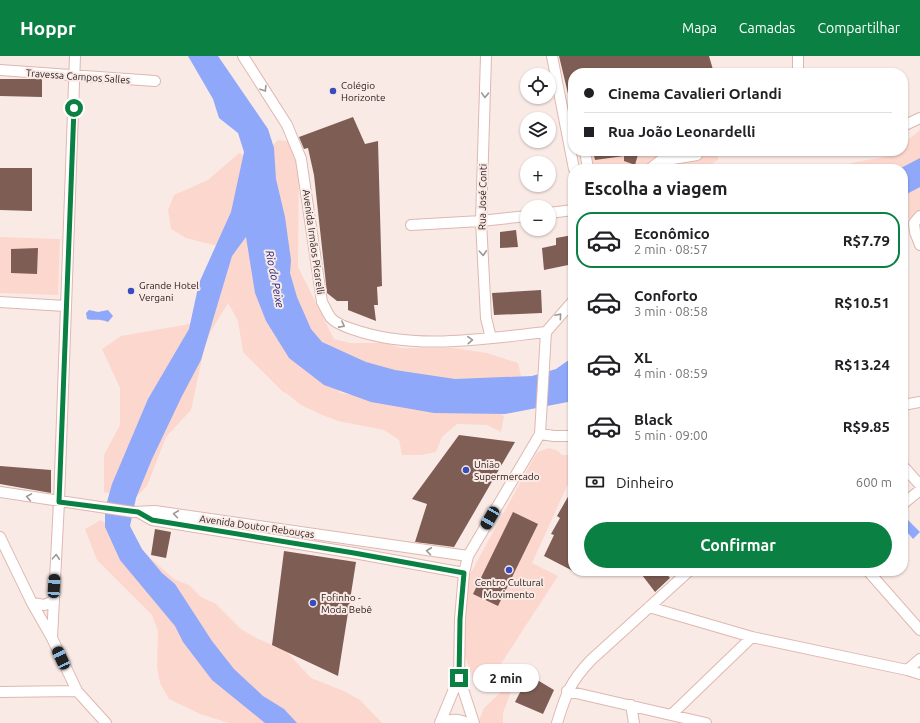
<!DOCTYPE html>
<html lang="pt">
<head>
<meta charset="utf-8">
<style>
	body { margin:0; font-family:Ubuntu,sans-serif; background:#f6f6f6; color:#202124; height:100vh; display:flex; flex-direction:column; font-size:15px; white-space:nowrap }
	* { box-sizing:border-box; margin:0 }
	p { font-size:13px; color:#757577 }
	.icon { flex:none; width:22px; height:22px; fill:none; stroke:currentColor; stroke-width:2; stroke-linecap:round; stroke-linejoin:round }
	.map { position:relative; flex:1; overflow:hidden }
	.side { position:absolute; left:568px; top:108px; width:340px; height:412px; display:flex; flex-direction:column; background:#fff; border-radius:16px; box-shadow:0 1px 3px #0004 }
	.side>* { flex:none }
	.hud { position:absolute; left:568px; top:12px; width:340px; height:88px; border-radius:16px; box-shadow:0 1px 3px #0004; display:grid; align-content:center; height:88px; padding:0 16px; background:#fff }
	.fabs { position:absolute; left:520px; top:12px; display:grid; gap:8px }
	.fabs a { display:grid; place-items:center; width:36px; height:36px; border-radius:50%; background:#fff; box-shadow:0 1px 3px #0004; font-size:20px }
	.end { position:absolute; width:18px; height:18px; margin:-9px; border:5px solid #0b8043; background:#fff; box-shadow:0 0 0 2px #fff }
	.from { border-radius:50% }
	.bubble { position:absolute; height:28px; border-radius:14px; background:#fff; box-shadow:0 1px 3px #0004; font-size:13px; font-weight:600; line-height:28px; text-align:center }
	.car { position:absolute; width:12px; height:24px; margin:-12px -6px; border-radius:5px; box-shadow:0 0 3px 1px #0007; background:linear-gradient(#222 24%,#8ab4d8 0 40%,#222 0 76%,#8ab4d8 0 86%,#222 0) }
	.hud b { display:flex; align-items:center; gap:14px; height:38px; font-size:15px }
	.hud b+b { border-top:1px solid #e0e0e0 }
	.hud i { width:10px; height:10px; background:#202124 }
	ul { padding:0; list-style:none }
	li { display:flex; align-items:center; gap:12px; height:56px; margin:0 8px 6px; padding:0 8px; border:2px solid transparent; border-radius:16px }
	li div { flex:1 }
	li b { display:block; font-size:15px }
	li em { font-style:normal; font-weight:600 }
	li.active { border-color:#0b8043 }
	li>.icon { width:36px; height:36px; stroke-width:1.5 }
	h2 { padding:0 16px; font-size:18px; line-height:48px }
	.pay { display:flex; align-items:center; gap:10px; height:44px; padding:0 16px; font-size:15px }
	.pay p { margin-inline-start:auto }
	.cta { display:flex; gap:8px; margin-top:auto; padding:8px 16px }
	.cta a { flex:1; height:46px; border-radius:24px; background:#0b8043; color:#fff; font-size:16px; font-weight:600; line-height:46px; text-align:center }
	header { display:flex; align-items:center; gap:24px; box-sizing:border-box; height:56px; padding:0 20px; background:#0b8043; color:#fff }
	header strong { font-size:19px }
	nav { display:flex; gap:22px; margin-inline-start:auto; font-size:14px }
	.map>svg:first-child { display:block }
	.green { fill:#fcd7cd }
	.water { fill:#8fa8f9 }
	.building { fill:#7d5d54 }
	.lines { fill:none; stroke-linecap:round; stroke-linejoin:round }
	.minor-casing { stroke:#ddb8af; stroke-width:12 }
	.minor { stroke:#fff; stroke-width:10 }
	.oneway { stroke:#9d9896 }
	.route { stroke:#0b8043; stroke-width:5 }
	.poi-dot { fill:#374cbe; stroke:#faeae6; stroke-width:1.5 }
	.labels { text-anchor:middle; stroke-width:4; stroke-linejoin:round; paint-order:stroke }
	.street-label { font-size:10px; fill:#261916; stroke:#faeae6 }
	.poi-label { font-size:10px; fill:#261916; stroke:#faeae6; text-anchor:start }
	.water-label { font-size:11px; font-style:italic; fill:#161d78; stroke:#faeae6 }
</style>
</head>
<body>
<header>
<strong>Hoppr</strong>
<nav><a>Mapa</a><a>Camadas</a><a>Compartilhar</a></nav>
</header>
<div class="map">
<svg width="920" height="667" viewBox="0 0 920 667">
	<rect width="100%" height="100%" fill="#faeae6"/>
	<!-- green -->
	<path class="green" d="M920 74V104L903 113H831L856 106 890 100 894 95H903V88Z
		M278 84 295 86 299 102 298 211 334 283 350 287H385L401 292H454L487 297 518 307 522 324 493 336 311 312 341 337 415 350 489 351 504 360 501 376 487 369 457 368 442 381 436 396 421 399H402L399 384 384 374 338 365 320 358 301 349 286 337 283 336 243 296 238 265 228 247 210 277 204 293 191 354 166 381 147 430 134 443 104 436V399L120 369V332L102 293 121 280 189 268 204 256 226 192 186 182 171 173 168 154 174 139 208 124 239 97 255 106Z
		M579 95H718V104L713 107 714 113H582Z
		M920 126V156L903 166V138Z
		M0 181 60 183 58 239 0 237Z
		M549 392 558 395 562 399H573V417L532 507 558 520 486 631 474 626 464 597 463 531 536 398 540 395Z
		M101 464 131 485 174 523 189 529 201 541 216 548 241 573 256 582 286 595 311 622 344 635 360 644 382 667H229L200 658 169 643 160 627 157 612 158 575 152 559 97 504 85 473Z
		M516 622 503 657V667H478L484 652Z"/>
	<!-- water -->
	<path class="water" d="M188 0H218L268 73 274 92 276 123 285 161 291 204 290 217 297 241 311 273 322 286 366 306 395 314 455 323 532 320 556 313 573 301V345L505 358 434 357 371 346 324 329 289 302 266 265 255 237 246 181 232 200 201 304 182 340 152 403 136 442 130 470 142 493 162 517 175 528 212 585 234 613 263 640 284 653 297 667H265L212 624 183 586 175 570 120 504 105 471V453L112 428 148 343 189 273 199 227 231 156 244 96 238 77 219 62 213 43Z
		M920 102V131L903 140V113H899Z
		M89 254 98 256 108 254 113 260 108 266C98 262 95 265 87 263L86 257Z
		M908 464 920 476 913 483 903 471Z"/>
	<!-- building -->
	<path class="building" d="M559 0H709L714 17H573V46H570Z
		M0 23H42V41L0 40Z
		M353 61 365 88 378 85 382 230 377 231 378 249H374L376 265 348 254V245H337L327 237 314 119 308 92 304 93 299 81Z
		M593 95H639L635 109 624 105V100L595 104Z
		M0 112H32V155L0 154Z
		M516 174 518 191 500 192V176Z
		M573 179V208L544 214 542 192 556 189V182Z
		M38 192 37 218 11 217V193Z
		M541 234 542 257 494 259 492 237Z
		M459 379 515 386 454 491 415 486 427 448 412 443Z
		M0 410 51 414V437L0 428Z
		M573 432V515L544 500 554 479 551 478 560 462 557 460Z
		M513 456 538 468 498 550 473 538Z
		M155 473 171 476 166 502 151 499Z
		M284 495 356 506 338 620 272 589Z
		M639 515H664L670 522 655 536Z
		M529 619 554 634 543 658 515 646Z"/>
	<g class="lines">
		<defs>
			<path id="minor" d="M243 0 287 69 301 103 322 246C325 251 327 257 331 262 335 267 346 271 352 273 414 295 482 283 546 276
				M486 0 481 165 486 262 491 282
				M552 0 574 113
				M0 14 155 25
				M798 17V0
				M903 70 920 62
				M585 95 588 113
				M650 113 660 105 697 99 695 95
				M549 157 573 154
				M920 160 914 167 915 176 920 189
				M411 169 481 165 527 160
				M0 246 65 250
				M546 276 573 245
				M903 349 920 346
				M540 378 554 380H573
				M903 410 920 429
				M0 436 133 456 155 455 468 500
				M903 448 920 434
				M138 456 152 464 354 497 464 517
				M0 481 32 547 52 582 77 635 106 667
				M868 515 920 574
				M32 547 45 549 54 544
				M649 551 752 581 907 614 920 603
				M52 582 59 446 75 0
				M907 614 920 618
				M459 621 474 667
				M567 635 706 667
				M0 636 77 635
				M631 649 634 667
				M671 659 752 581
				M441 666C450 663 458 662 467 667
				M440 667 459 621 460 563 464 517 468 500 540 378 546 276
				M557 667C566 638 570 626 591 604L689 515"/>
		</defs>
		<!-- minor casing -->
		<use href="#minor" class="minor-casing"/>
		<!-- minor -->
		<use href="#minor" class="minor"/>
	</g>
	<!-- one-way arrows -->
	<defs><path id="oneway-chevron" d="M-2-3.5L2.5 0L-2 3.5" fill="none" stroke-width="1.6" stroke-linecap="round" stroke-linejoin="round"/></defs>
	<g class="oneway">
		<use href="#oneway-chevron" transform="translate(264 33) rotate(58)"/>
		<use href="#oneway-chevron" transform="translate(485 39) rotate(92)"/>
		<use href="#oneway-chevron" transform="translate(483 197) rotate(87)"/>
		<use href="#oneway-chevron" transform="translate(559 260) rotate(-49)"/>
		<use href="#oneway-chevron" transform="translate(342 269) rotate(28)"/>
		<use href="#oneway-chevron" transform="translate(470 284) rotate(-4)"/>
		<use href="#oneway-chevron" transform="translate(29 441) rotate(-170)"/>
		<use href="#oneway-chevron" transform="translate(176 458) rotate(-172)"/>
		<use href="#oneway-chevron" transform="translate(429 495) rotate(-173)"/>
		<use href="#oneway-chevron" transform="translate(56 501) rotate(-87)"/>
	</g>
	<g class="lines">
		<!-- route -->
		<path class="route" d="M74 52 59 446 138 456 152 464 354 497 464 517 460 563 459 622"/>
	</g>
	<!-- markers -->
	<g class="poi-dot">
		<circle cx="333" cy="35" r="4"/>
		<circle cx="131" cy="235" r="4"/>
		<circle cx="466" cy="414" r="4"/>
		<circle cx="509" cy="514" r="4"/>
		<circle cx="313" cy="547" r="4"/>
	</g>
	<g class="labels">
		<!-- street labels -->
		<g class="street-label">
			<text transform="translate(78 20) rotate(4)" y="4">Travessa Campos Salles</text>
			<text transform="translate(482 141) rotate(-89)" y="4">Rua José Conti</text>
			<text transform="translate(314 186) rotate(82)" y="4">Avenida Irmãos Picarelli</text>
			<text transform="translate(257 470) rotate(8)" y="4">Avenida Doutor Rebouças</text>
		</g>
		<!-- poi labels -->
		<g class="poi-label">
			<text x="341" y="33">Colégio<tspan x="341" dy="12">Horizonte</tspan></text>
			<text x="139" y="233">Grande Hotel<tspan x="139" dy="12">Vergani</tspan></text>
			<text x="474" y="412">União<tspan x="474" dy="12">Supermercado</tspan></text>
			<text x="509" y="530" text-anchor="middle">Centro Cultural<tspan x="509" dy="12">Movimento</tspan></text>
			<text x="321" y="545">Fofinho -<tspan x="321" dy="12">Moda Bebê</tspan></text>
		</g>
		<!-- water labels -->
		<g class="water-label">
			<text transform="translate(275 223) rotate(79)" y="4">Rio do Peixe</text>
		</g>
	</g>
</svg>
<div class="fabs">
<a><svg class="icon" aria-label="locate" viewBox="0 0 24 24"><circle cx="12" cy="12" r="6"/><path d="M12 2v4M12 18v4M2 12h4M18 12h4"/></svg></a>
<a><svg class="icon" aria-label="layers" viewBox="0 0 24 24"><path d="M12 4l9 5-9 5-9-5zM3 14l9 5 9-5"/></svg></a>
<a>+</a>
<a>−</a>
</div>
<i class="end from" style="left:74px;top:52px"></i>
<i class="end" style="left:459px;top:622px"></i>
<div class="bubble" style="left:473px;top:608px;width:66px">2 min</div>
<i class="car" style="left:490px;top:462px;rotate:210deg"></i>
<i class="car" style="left:54px;top:530px;rotate:3deg"></i>
<i class="car" style="left:61px;top:602px;rotate:335deg"></i>
<div class="hud">
<b><i class="from"></i>Cinema Cavalieri Orlandi</b>
<b><i></i>Rua João Leonardelli</b>
</div>
<section class="side">
<h2>Escolha a viagem</h2>
<ul>
<li class="active"><svg class="icon" aria-label="car" viewBox="0 0 24 24"><path d="M5 17H2v-5l4-1 3-4h7l3 4 3 1v5h-3M9 17h6M6 11h13"/><circle cx="7" cy="17" r="2"/><circle cx="17" cy="17" r="2"/></svg><div><b>Econômico</b><p>2 min · 08:57</p></div><em>R$7.79</em></li>
<li><svg class="icon" aria-label="car" viewBox="0 0 24 24"><path d="M5 17H2v-5l4-1 3-4h7l3 4 3 1v5h-3M9 17h6M6 11h13"/><circle cx="7" cy="17" r="2"/><circle cx="17" cy="17" r="2"/></svg><div><b>Conforto</b><p>3 min · 08:58</p></div><em>R$10.51</em></li>
<li><svg class="icon" aria-label="car" viewBox="0 0 24 24"><path d="M5 17H2v-5l4-1 3-4h7l3 4 3 1v5h-3M9 17h6M6 11h13"/><circle cx="7" cy="17" r="2"/><circle cx="17" cy="17" r="2"/></svg><div><b>XL</b><p>4 min · 08:59</p></div><em>R$13.24</em></li>
<li><svg class="icon" aria-label="car" viewBox="0 0 24 24"><path d="M5 17H2v-5l4-1 3-4h7l3 4 3 1v5h-3M9 17h6M6 11h13"/><circle cx="7" cy="17" r="2"/><circle cx="17" cy="17" r="2"/></svg><div><b>Black</b><p>5 min · 09:00</p></div><em>R$9.85</em></li>
</ul>
<div class="pay"><svg class="icon" aria-label="cash" viewBox="0 0 24 24"><path d="M3 7h18v10H3z"/><circle cx="12" cy="12" r="2"/></svg>Dinheiro<p>600 m</p></div>
<div class="cta"><a>Confirmar</a></div>
</section>
</div>
</body>
</html>
